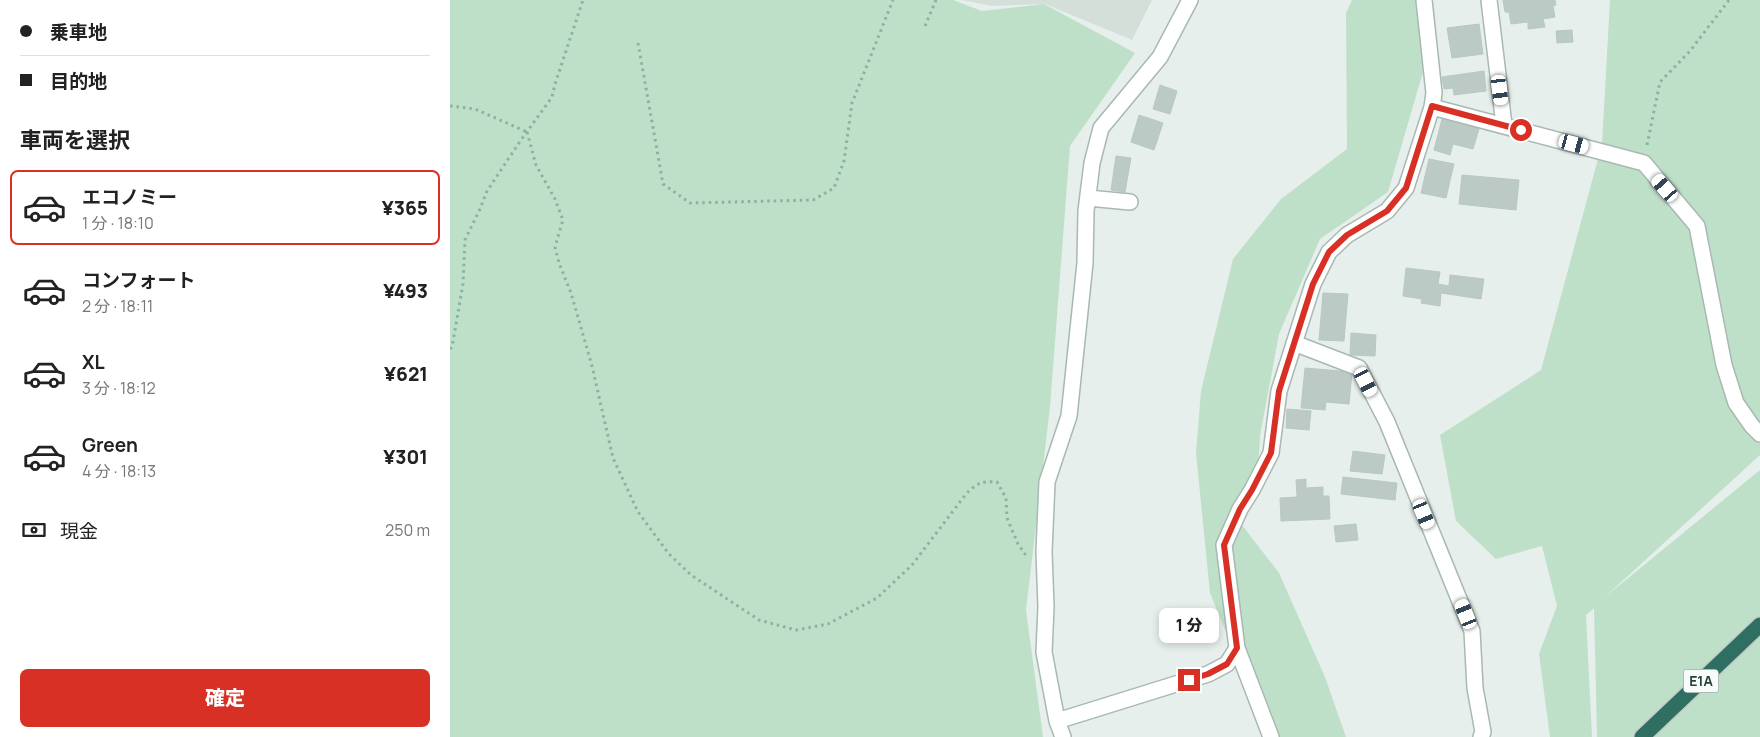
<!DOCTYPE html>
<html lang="ja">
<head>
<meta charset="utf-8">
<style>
	body { margin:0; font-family:Manrope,"Noto Sans JP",sans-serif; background:#f2f2f2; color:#222; height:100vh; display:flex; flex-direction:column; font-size:19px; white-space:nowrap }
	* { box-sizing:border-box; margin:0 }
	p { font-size:16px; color:#767676 }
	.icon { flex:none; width:28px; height:28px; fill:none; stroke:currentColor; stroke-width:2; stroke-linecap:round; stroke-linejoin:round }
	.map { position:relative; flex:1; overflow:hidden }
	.details { display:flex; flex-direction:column; background:#fff; width:450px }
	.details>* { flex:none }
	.guide { display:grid; align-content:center; height:110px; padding:0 20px; background:#fff }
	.end { position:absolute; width:22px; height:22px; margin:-11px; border:6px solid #d93025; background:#fff; box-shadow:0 0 0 2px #fff }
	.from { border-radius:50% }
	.bubble { position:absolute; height:35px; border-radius:8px; background:#fff; box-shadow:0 2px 8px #0003; font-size:16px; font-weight:800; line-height:35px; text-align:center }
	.car { position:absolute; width:15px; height:30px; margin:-15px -8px; border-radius:6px; box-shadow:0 0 4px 1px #0007; background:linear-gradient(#fff 24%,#345 0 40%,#fff 0 76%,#345 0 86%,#fff 0) }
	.guide b { display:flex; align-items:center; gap:18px; height:48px; font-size:19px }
	.guide b+b { border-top:1px solid #e0e0e0 }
	.guide i { width:12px; height:12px; background:#222 }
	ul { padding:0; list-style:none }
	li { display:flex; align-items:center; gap:15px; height:75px; margin:0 10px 8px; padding:0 10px; border:2px solid transparent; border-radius:8px }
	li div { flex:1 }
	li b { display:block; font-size:19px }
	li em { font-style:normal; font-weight:800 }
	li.selected { border-color:#d93025 }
	li>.icon { width:45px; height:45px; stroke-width:1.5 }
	h2 { padding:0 20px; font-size:22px; line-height:60px }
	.pay { display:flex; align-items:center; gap:12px; height:55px; padding:0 20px; font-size:19px }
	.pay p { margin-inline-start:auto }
	.action { display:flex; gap:10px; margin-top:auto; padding:10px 20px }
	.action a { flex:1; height:58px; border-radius:8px; background:#d93025; color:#fff; font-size:20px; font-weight:800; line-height:58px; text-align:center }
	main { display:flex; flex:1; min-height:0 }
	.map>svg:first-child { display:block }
	.built { fill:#d4dfda }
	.green { fill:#bfe0c8 }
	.building { fill:#bbcac4; stroke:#b8c9c2 }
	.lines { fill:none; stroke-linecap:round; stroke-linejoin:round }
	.minor-casing { stroke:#a8b8b2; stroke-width:18 }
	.highway-casing { stroke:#c2cac8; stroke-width:18 }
	.path { stroke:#86b3a5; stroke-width:3; stroke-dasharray:2.5 4; stroke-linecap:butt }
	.minor { stroke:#fff; stroke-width:15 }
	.highway { stroke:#2f6f62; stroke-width:15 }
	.route { stroke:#d93025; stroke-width:6 }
	.labels { text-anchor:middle; stroke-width:5; stroke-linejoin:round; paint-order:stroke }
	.shield { fill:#f7fbf9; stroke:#637a73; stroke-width:1 }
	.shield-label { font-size:14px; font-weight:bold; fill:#24423a }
</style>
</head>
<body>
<main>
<section class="details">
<div class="guide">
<b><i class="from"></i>乗車地</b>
<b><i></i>目的地</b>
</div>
<h2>車両を選択</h2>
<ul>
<li class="selected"><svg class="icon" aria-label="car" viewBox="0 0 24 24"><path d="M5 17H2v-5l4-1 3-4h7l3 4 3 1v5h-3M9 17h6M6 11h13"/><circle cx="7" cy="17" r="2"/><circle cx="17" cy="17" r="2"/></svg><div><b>エコノミー</b><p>1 分 · 18:10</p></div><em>¥365</em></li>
<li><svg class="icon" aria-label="car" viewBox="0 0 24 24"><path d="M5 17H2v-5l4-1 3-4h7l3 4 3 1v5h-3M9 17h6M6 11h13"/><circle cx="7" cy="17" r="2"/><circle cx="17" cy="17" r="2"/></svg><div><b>コンフォート</b><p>2 分 · 18:11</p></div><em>¥493</em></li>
<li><svg class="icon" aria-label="car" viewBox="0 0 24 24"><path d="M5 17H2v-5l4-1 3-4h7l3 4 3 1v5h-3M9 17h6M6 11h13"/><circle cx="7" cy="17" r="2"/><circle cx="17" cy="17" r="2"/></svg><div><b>XL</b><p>3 分 · 18:12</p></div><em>¥621</em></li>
<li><svg class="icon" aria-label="car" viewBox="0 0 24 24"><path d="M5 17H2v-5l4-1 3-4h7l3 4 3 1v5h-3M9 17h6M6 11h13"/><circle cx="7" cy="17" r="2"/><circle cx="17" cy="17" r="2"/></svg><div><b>Green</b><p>4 分 · 18:13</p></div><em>¥301</em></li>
</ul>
<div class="pay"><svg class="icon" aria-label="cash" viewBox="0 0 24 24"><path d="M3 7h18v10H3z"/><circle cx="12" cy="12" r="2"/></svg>現金<p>250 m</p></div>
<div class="action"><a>確定</a></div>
</section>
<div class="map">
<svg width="1310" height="737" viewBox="0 0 1310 737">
	<rect width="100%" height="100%" fill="#e6efeb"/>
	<!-- built -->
	<path class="built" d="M512 0H702L682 40 595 4 542 6Z"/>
	<!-- green -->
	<path class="green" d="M0 0H503L532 11 594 4 685 53 620 146 600 407 576 610 593 737H0Z
		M902 0H966L973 72 938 192 870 239 829 334 810 436 808 473 782 512 829 573 875 677 896 737H819L760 593 746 453 751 391 783 259 831 199 897 149 896 13Z
		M1160 0H1310V455L1155 597 1310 470V737H1147L1144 608 1136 615 1142 737H1100L1089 654 1107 606 1092 546 1046 559 1006 521 990 435 1091 370 1152 144Z"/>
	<!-- building -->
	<path class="building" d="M1053 0H1105L1106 5 1103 6 1105 17 1093 19 1095 27 1078 29V22L1061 24 1059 12H1055Z
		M1029 24 1033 54 1002 58 997 28Z
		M1122 30 1123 42 1107 43 1106 31Z
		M1034 71 1036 91 1004 95 1003 88 994 89 992 77Z
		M710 85 727 91 720 114 703 109Z
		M689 115 713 123 704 150 681 142Z
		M992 119 1029 129 1023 149 1003 144 1000 155 984 150Z
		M666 156 681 158 675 192 661 190Z
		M979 159 1004 164 996 198 971 193Z
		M1012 175 1069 180 1066 210 1009 204Z
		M956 268 990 272 988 284 999 286 1000 275 1034 279 1031 299 991 293 990 306 971 303 972 299 953 296Z
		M873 293 898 294 894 341 869 340Z
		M901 333 926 335 925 356 900 355Z
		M855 368 902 372 899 404 876 402 875 410 851 408Z
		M837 409 861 411 859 430 836 428Z
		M903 451 935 455 932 474 900 471Z
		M893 477 947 483 945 500 891 494Z
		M856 479V488L873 487V496H879L880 519 831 521 830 498 847 497 846 480Z
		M906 524 908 540 886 542 884 526Z"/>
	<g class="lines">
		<defs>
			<path id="minor" d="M1039 0 1054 125
				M982 107 1194 163 1247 226 1274 365 1286 403 1302 426 1310 434
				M638 198 680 202
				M844 343 909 368 937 422 1022 631 1025 688 1033 732 1031 737
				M787 648 821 737
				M607 721 758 674 777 664 787 648 774 545 790 509 802 490 821 453 829 391 863 284 879 252 897 235 937 211 956 188 982 107 984 93 974 0
				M613 737 607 721 594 652 596 607 594 552 597 482 619 416 635 263 636 211 642 163 651 128 710 57 740 0"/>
			<path id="highway" d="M1192 737 1310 625"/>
		</defs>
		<!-- minor casing -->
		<use href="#minor" class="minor-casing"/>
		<!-- highway casing -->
		<use href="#highway" class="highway-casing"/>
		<!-- path -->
		<path class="path" d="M475 26 486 0
			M188 43 213 184 240 203 363 200 384 188 394 161 402 103 443 0
			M0 106 25 109 77 132
			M77 132 86 165 105 199 113 220 105 247 109 263 121 293 142 366 163 458 188 512 219 554 241 575 309 620 346 630 378 624 427 598 462 565 516 494C527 483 531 481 547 482L556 498 557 518 568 544 575 554 577 553
			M1197 145 1210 82 1240 51 1279 0
			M0 349 2 347 13 284 15 240 30 209 37 191 69 143 102 97 105 84 133 0"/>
		<!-- minor -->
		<use href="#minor" class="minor"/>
		<!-- highway -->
		<use href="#highway" class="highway"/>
	</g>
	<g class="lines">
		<!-- route -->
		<path class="route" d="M739 680 758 674 777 664 787 648 774 545 790 509 802 490 821 453 829 391 863 284 879 252 897 235 937 211 956 188 982 106 1071 130"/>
	</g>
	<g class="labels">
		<!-- shield labels -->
		<rect class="shield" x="1233.5" y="669.5" width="35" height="23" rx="4"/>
		<g class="shield-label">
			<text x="1251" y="686">E1A</text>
		</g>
	</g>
</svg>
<i class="end from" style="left:1071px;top:130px"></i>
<i class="end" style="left:739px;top:680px"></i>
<div class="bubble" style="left:709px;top:608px;width:60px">1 分</div>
<i class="car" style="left:1050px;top:90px;rotate:173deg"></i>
<i class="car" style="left:1124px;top:144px;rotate:105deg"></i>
<i class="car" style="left:1215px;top:188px;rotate:319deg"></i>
<i class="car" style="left:916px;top:382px;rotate:153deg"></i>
<i class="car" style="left:974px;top:514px;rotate:157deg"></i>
<i class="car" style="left:1016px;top:614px;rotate:338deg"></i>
</div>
</main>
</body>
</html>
